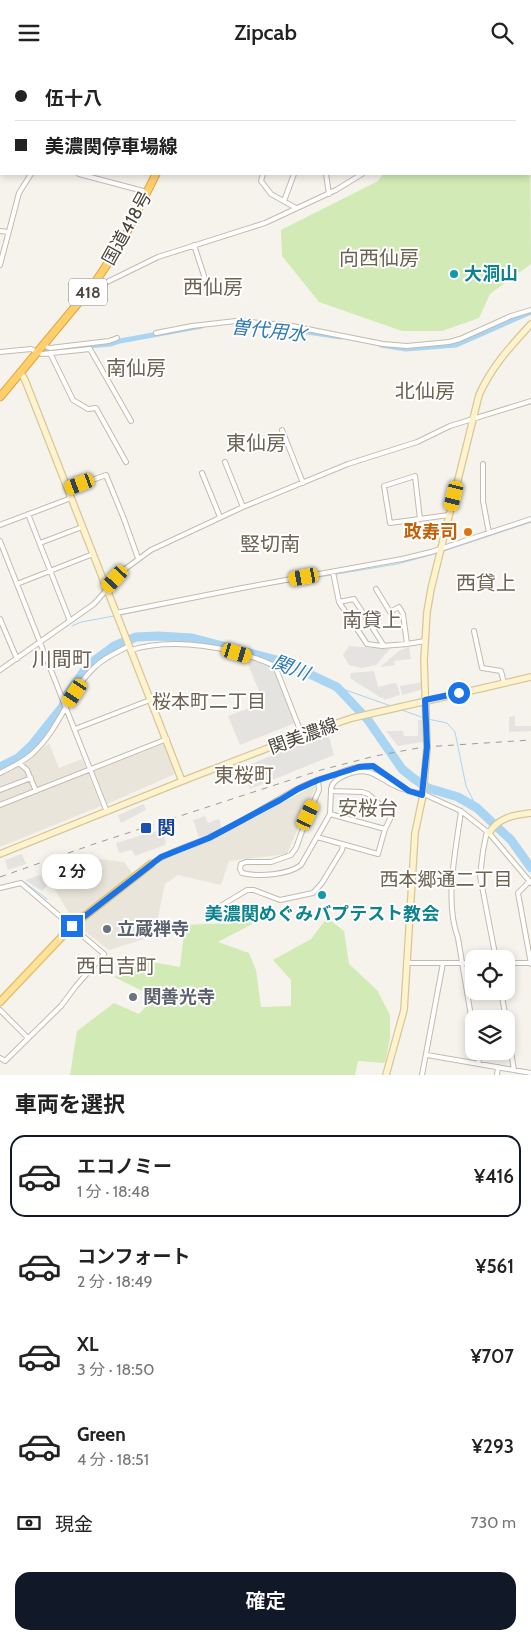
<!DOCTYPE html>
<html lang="ja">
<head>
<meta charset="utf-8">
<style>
	body { margin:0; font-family:Cabin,"Noto Sans JP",sans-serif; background:#f6f6f6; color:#222; height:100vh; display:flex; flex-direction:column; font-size:19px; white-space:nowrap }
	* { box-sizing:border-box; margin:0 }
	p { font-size:16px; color:#767676 }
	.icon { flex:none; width:28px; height:28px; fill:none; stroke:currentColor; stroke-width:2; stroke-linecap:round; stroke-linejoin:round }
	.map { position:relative; height:1010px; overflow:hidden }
	.drawer { display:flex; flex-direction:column; background:#fff; flex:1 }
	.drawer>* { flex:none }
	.hud { position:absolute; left:0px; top:0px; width:531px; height:110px; box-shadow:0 2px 8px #0003; display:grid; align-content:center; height:110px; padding:0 15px; background:#fff }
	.controls { position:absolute; left:465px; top:885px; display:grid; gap:10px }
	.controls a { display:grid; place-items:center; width:50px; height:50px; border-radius:10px; background:#fff; box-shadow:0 2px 8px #0003; font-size:25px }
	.end { position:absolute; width:22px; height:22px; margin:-11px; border:6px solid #1a73e8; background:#fff; box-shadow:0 0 0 2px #fff }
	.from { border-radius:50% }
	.bubble { position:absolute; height:35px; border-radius:15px; background:#fff; box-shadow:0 2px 8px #0003; font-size:16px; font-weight:600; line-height:35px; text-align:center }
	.car { position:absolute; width:15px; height:30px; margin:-15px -8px; border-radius:6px; box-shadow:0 0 4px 1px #0007; background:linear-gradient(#f5c518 24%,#345 0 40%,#f5c518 0 76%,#345 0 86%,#f5c518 0) }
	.hud b { display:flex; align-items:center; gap:18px; height:48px; font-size:19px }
	.hud b+b { border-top:1px solid #e0e0e0 }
	.hud i { width:12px; height:12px; background:#222 }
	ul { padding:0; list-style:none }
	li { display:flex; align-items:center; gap:15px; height:82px; margin:0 10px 8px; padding:0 5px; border:2px solid transparent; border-radius:15px }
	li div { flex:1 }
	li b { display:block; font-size:19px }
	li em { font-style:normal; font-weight:600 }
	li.on { border-color:#111827 }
	li>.icon { width:45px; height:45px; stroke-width:1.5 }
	h2 { padding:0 15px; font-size:22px; line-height:60px }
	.pay { display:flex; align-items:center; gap:12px; height:55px; padding:0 15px; font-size:19px }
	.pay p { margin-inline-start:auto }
	.primary-button { display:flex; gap:10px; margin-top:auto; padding:10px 15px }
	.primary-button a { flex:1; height:58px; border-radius:15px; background:#111827; color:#fff; font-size:20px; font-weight:600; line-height:58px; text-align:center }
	header { display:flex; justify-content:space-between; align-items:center; height:65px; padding:0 15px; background:#fff; font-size:22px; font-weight:600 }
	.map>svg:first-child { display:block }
	.residential { fill:#eae5da }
	.industrial { fill:#e6e2dd }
	.green { fill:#d2eab5 }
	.parking { fill:#e5e3e0 }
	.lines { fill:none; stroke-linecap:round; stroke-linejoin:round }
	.stream { stroke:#a9d4f2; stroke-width:1 }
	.canal { stroke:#a9d4f2; stroke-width:5 }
	.river { stroke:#a9d4f2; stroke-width:9 }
	.street-casing { stroke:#c2bbae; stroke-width:6 }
	.secondary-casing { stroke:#d6c79b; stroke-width:8 }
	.primary-casing { stroke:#e6c16a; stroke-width:9 }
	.highway-casing { stroke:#e0a43c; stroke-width:9 }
	.street { stroke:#fff; stroke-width:4 }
	.secondary { stroke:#fff3cd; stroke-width:5.5 }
	.primary { stroke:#ffe39c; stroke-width:6 }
	.highway { stroke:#ffcf6e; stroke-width:7 }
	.rail { stroke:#9a9a9a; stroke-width:1; stroke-dasharray:6 6; stroke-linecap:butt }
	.route { stroke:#1a73e8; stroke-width:6 }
	.culture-dot { fill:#0f9aa8; stroke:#fff; stroke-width:2 }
	.food-dot { fill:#e8710a; stroke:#fff; stroke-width:2 }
	.transit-dot { fill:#1a4fb4; stroke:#fff; stroke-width:2 }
	.worship-dot { fill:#6b7280; stroke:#fff; stroke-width:2 }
	.labels { text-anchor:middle; stroke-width:4; stroke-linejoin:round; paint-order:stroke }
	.shield { fill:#fff; stroke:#817c74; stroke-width:1 }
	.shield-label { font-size:16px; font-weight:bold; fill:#4b4439 }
	.street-label { font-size:18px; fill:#4b4439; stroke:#fff }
	.culture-label { font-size:18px; font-weight:bold; fill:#0d838f; stroke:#fff; text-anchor:start }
	.food-label { font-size:18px; font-weight:bold; fill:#c56008; stroke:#fff; text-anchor:end }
	.transit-label { font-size:18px; font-weight:bold; fill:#164399; stroke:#fff; text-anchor:start }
	.worship-label { font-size:18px; font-weight:bold; fill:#5b616d; stroke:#fff; text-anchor:start }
	.water-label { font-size:19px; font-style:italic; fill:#2e7ab2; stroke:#fff }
	.neighbourhood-label { font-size:19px; fill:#6e6250; stroke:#fff }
	.quarter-label { font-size:20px; fill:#6e6250; stroke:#fff }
</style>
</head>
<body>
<header><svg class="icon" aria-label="menu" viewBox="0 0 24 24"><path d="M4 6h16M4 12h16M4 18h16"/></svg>Zipcab<svg class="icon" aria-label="search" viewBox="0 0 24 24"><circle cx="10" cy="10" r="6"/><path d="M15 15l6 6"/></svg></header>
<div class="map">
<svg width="531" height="1010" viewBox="0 0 531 1010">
	<rect width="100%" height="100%" fill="#f6f3ec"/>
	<!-- residential -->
	<path class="residential" d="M49 678 59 703 82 694 101 741 0 782V709L27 697Z
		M164 679 175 709 107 739 94 706Z
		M316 720 287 789 229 796 221 820 178 810 165 819 154 871 109 885 78 861 163 794 211 775Z
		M99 794 124 797 133 809 73 855 46 810 72 799Z"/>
	<!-- industrial -->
	<path class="industrial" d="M163 764 166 778 165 780 135 791 132 785 119 788 116 778Z"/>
	<!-- green -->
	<path class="green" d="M283 0H512V1H282Z
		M530 47 531 199 490 229 479 253 442 266H402L319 237 282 191 281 165 378 116 383 109H530Z
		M327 853 344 866 349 899 377 925 390 950V973L385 998 358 996 355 1010H70L77 966 114 938 139 949 155 932 114 912 146 896 180 902 185 860 256 857 218 877 249 888 256 905 261 942 291 941V915L273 895 311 874Z"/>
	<!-- parking -->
	<path class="parking" d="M349 581 390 584 376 600 362 603 349 600 343 590Z
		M409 582 411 594 394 596 395 600 380 602 399 586Z
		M245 592 273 603 295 658 240 680 228 651 260 639 261 631Z
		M374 606 378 622 394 618 397 619 400 630 384 635 383 632 381 633 350 613 351 608Z
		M423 617V620L420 625 402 630 400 621Z
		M515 651V661H531V666L509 667V652Z
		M418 655H422L423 677 398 681 386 666H403L404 671H418Z
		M328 668 334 690 250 724 241 703Z
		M144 739 146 745 121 758 118 750Z
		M205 751 208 758 219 754 222 764 199 773 193 755Z
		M22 789 26 799 8 805 5 795Z
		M40 810 49 818 42 826 25 815Z"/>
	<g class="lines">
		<!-- stream -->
		<path class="stream" d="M444 486 531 457
			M120 550 247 524 397 499 438 488
			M72 561 81 557 114 551
			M337 622 391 641
			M399 644 424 653
			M428 654 447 658 455 667 466 721 477 743
			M24 817 47 834"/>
		<!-- canal -->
		<path class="canal" d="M253 259 341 272
			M381 280 406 284 456 280 531 247
			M38 285 111 279 120 276 202 261"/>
		<!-- river -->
		<path class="river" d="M0 702 18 693 32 680 63 641 67 630 84 606 95 595 114 581 136 572 158 571 192 573 284 597 337 622 368 655 402 704 413 713 428 723 458 732 477 743 511 775 531 803"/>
		<defs>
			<path id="street" d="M63 1 64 0
				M276 1V0
				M0 61H1
				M0 90 1 85
				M79 109 147 127
				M263 109 261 116 271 129 296 143
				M326 109 329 129
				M284 136 294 109
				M0 166 8 167
				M194 180 208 223
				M0 200 19 128 31 109
				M94 219 101 220 158 192 265 158 336 125 362 109
				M156 268 192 261 236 256 287 260 383 279 407 281 449 277 460 274 511 251 531 245
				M42 280 50 283 109 276 117 273
				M0 287 31 284 42 289 90 284 131 356
				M50 288 73 335 88 344 96 343 126 397
				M282 365 303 418
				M225 397 243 442
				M483 399V436L489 468
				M202 408 220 452
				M68 424 106 410 124 454 138 493
				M28 449 70 556
				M420 454 415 411 384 421 390 458 449 450
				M0 460 71 433
				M0 476 107 747
				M40 478 82 462
				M333 507 339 537 367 579 382 581 407 579
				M17 519 93 489
				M376 524 390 547 399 542 403 549 407 579 425 576
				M339 537 354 534 384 581
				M116 548 242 523 402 494 431 487 531 454
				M0 554 17 594
				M474 566 482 603 501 606 504 618
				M131 585C174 572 234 582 275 601L302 670
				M0 605 94 539 125 504 151 485 243 442 348 399 417 377 450 361 531 336
				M75 664 150 635
				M19 698 27 705 36 726
				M0 708C11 702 24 697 33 688 60 664 69 625 96 601 105 592 118 587 129 581
				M0 725 31 713
				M331 726C330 713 356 704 368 707 379 709 392 723 407 725
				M0 740 167 674
				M461 746C456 785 444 836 458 873L474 969
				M330 749 385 764
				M487 766 483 786 480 811 496 894
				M317 772 378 789 385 764 392 750 368 729 362 727 331 726 330 749 301 800C288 810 259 812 242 808L240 804 241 799 246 797H271L291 790 296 783 308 750 319 725 318 715
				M151 799C169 786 190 781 210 772 240 758 268 740 297 724 309 717 323 713 336 709 348 704 360 700 373 701L409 726 426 730 461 746 489 768 531 818
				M530 816 518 828 531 899
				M0 823 21 818 104 889 76 921 61 941 5 996 0 993
				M219 842 247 825H254L280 835 313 828 322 818 342 785 343 780
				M406 898H474
				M506 898H531
				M501 926 506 954
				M0 945 28 973
				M506 957 514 1005
				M477 986 479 999
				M427 990 531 1008
				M422 1010 443 898
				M497 1010 498 1002"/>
			<path id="secondary" d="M0 20H1
				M21 308 25 315 182 716
				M489 768C499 752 514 750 531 748
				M0 789 190 713 302 670 352 653 531 612
				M386 1010 404 945 415 768 423 730 427 682 424 595 427 547 431 524 479 330C492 301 510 282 531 259"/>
			<path id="primary" d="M0 937 72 861 151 799"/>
			<path id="highway" d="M203 1V0
				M0 332 94 219 122 177 156 109"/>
		</defs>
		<!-- street casing -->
		<use href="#street" class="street-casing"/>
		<!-- secondary casing -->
		<use href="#secondary" class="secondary-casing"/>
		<!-- primary casing -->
		<use href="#primary" class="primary-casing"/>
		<!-- highway casing -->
		<use href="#highway" class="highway-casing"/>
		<!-- street -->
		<use href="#street" class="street"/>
		<!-- secondary -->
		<use href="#secondary" class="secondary"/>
		<!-- primary -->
		<use href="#primary" class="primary"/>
		<!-- highway -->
		<use href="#highway" class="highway"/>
		<!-- rail -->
		<path class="rail" d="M0 812 94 779 321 705 375 691 424 682 531 675"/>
	</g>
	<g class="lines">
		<!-- route -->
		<path class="route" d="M72 861 161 792 209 773 280 735 298 724 318 715 359 702 373 701 409 726 422 730 427 682 425 635 459 628"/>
	</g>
	<!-- markers -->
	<g class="culture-dot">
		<circle cx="454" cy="209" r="5"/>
		<circle cx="322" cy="830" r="5"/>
	</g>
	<circle class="food-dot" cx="468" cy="467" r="5"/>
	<rect class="transit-dot" x="140" y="757" width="12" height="12" rx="2.5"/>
	<g class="worship-dot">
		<circle cx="107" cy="864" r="5"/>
		<circle cx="133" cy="932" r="5"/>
	</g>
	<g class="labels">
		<!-- shield labels -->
		<rect class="shield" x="69" y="213.5" width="38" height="27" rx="4"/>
		<g class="shield-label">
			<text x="88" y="233">418</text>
		</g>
		<!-- street labels -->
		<g class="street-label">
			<text transform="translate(127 163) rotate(-61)" y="6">国道418号</text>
			<text transform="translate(303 671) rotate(-20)" y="6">関美濃線</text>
		</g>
		<!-- culture labels -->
		<g class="culture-label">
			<text x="464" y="215">大洞山</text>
			<text x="322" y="855" text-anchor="middle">美濃関めぐみバプテスト教会</text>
		</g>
		<!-- food labels -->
		<g class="food-label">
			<text x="458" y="473">政寿司</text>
		</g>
		<!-- transit labels -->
		<g class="transit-label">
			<text x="157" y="769">関</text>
		</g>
		<!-- worship labels -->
		<g class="worship-label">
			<text x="117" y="870">立蔵禅寺</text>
			<text x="143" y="938">関善光寺</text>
		</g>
		<!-- water labels -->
		<g class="water-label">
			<text transform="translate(269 265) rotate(6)" y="7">曽代用水</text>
			<text transform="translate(291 602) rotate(21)" y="7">関川</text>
		</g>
		<!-- neighbourhood labels -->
		<g class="neighbourhood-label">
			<text x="209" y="643">桜本町二丁目</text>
			<text x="446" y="821">西本郷通二丁目</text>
		</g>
		<!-- quarter labels -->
		<g class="quarter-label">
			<text x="379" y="200">向西仙房</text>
			<text x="213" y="229">西仙房</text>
			<text x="136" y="310">南仙房</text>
			<text x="425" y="333">北仙房</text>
			<text x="256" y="385">東仙房</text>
			<text x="270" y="486">竪切南</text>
			<text x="486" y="525">西貸上</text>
			<text x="372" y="562">南貸上</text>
			<text x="62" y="601">川間町</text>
			<text x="244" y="717">東桜町</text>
			<text x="368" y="750">安桜台</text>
			<text x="116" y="908">西日吉町</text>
		</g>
	</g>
</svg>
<div class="controls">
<a><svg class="icon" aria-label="locate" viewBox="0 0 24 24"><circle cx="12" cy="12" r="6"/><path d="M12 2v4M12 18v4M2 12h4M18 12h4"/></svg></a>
<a><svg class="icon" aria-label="layers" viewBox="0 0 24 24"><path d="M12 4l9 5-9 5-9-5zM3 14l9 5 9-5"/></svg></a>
</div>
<i class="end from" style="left:459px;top:628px"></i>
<i class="end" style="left:72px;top:861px"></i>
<div class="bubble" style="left:42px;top:789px;width:60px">2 分</div>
<i class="car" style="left:80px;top:419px;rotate:249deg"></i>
<i class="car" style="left:454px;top:431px;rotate:194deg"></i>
<i class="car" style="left:304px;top:512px;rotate:260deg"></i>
<i class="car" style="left:115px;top:514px;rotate:222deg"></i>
<i class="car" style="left:237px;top:588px;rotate:107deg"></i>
<i class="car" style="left:75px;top:628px;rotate:214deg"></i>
<i class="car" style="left:308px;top:750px;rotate:25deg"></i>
<div class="hud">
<b><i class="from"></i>伍十八</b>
<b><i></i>美濃関停車場線</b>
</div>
</div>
<section class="drawer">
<h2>車両を選択</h2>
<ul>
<li class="on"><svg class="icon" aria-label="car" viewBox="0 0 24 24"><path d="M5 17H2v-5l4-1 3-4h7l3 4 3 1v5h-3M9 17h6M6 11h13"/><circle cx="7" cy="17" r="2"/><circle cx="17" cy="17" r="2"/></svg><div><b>エコノミー</b><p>1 分 · 18:48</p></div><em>¥416</em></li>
<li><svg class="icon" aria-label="car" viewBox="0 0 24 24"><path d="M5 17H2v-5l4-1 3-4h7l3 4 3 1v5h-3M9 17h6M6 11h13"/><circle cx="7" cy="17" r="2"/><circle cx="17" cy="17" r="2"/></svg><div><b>コンフォート</b><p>2 分 · 18:49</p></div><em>¥561</em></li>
<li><svg class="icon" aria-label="car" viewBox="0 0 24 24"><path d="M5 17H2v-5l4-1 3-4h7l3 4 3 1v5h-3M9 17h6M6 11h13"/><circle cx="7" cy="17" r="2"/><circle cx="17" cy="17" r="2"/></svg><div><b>XL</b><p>3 分 · 18:50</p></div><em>¥707</em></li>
<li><svg class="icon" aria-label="car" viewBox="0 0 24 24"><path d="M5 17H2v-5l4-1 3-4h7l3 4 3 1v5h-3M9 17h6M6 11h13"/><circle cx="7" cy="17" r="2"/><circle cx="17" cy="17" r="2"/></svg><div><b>Green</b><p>4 分 · 18:51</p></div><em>¥293</em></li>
</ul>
<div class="pay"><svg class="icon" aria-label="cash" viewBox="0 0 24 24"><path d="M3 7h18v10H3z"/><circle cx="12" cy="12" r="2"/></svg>現金<p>730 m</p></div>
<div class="primary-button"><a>確定</a></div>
</section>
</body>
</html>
